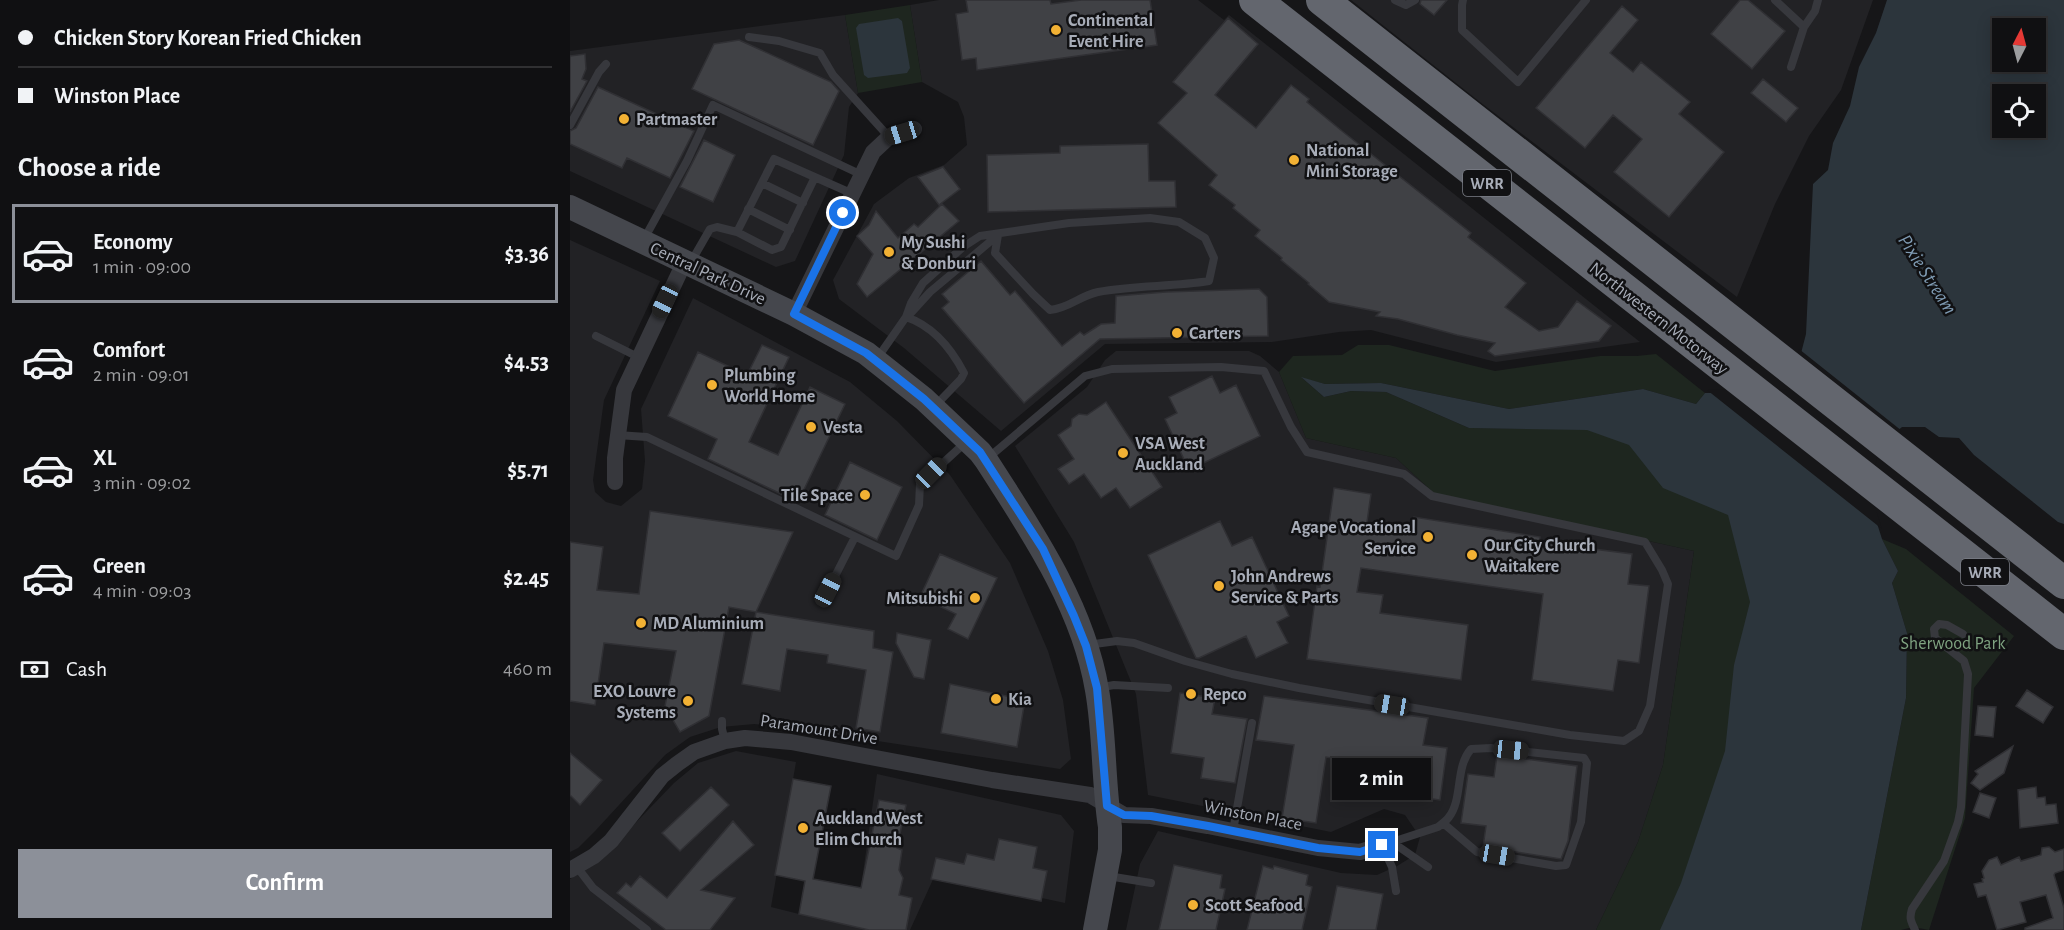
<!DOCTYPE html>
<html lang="en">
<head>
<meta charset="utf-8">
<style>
	body { margin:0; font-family:"Alegreya Sans",sans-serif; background:#1e1e20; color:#f1f3f6; height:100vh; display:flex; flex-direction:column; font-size:22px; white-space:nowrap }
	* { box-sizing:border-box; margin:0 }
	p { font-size:20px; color:#9c9d9f }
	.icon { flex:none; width:33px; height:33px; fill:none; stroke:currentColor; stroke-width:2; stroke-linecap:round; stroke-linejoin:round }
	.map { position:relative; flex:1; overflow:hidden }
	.sheet { display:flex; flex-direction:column; background:#101012; width:570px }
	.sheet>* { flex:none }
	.top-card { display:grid; align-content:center; height:132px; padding:0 18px; background:#101012 }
	.needle { width:39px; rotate:6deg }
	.controls { position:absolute; left:1422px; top:18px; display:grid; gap:12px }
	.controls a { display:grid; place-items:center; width:54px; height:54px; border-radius:0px; background:#101012; box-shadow:0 3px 15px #0003,0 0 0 2px #303032; font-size:30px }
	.end { position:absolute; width:27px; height:27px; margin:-14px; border:8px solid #1a73e8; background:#fff; box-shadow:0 0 0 3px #fff }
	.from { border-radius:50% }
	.bubble { position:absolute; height:42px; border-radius:0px; background:#101012; box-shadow:0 3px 15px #0003,0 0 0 2px #303032; font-size:20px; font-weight:700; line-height:42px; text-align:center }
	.car { position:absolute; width:18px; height:36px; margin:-18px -9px; border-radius:8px; box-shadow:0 0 4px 2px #0007; background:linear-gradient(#222 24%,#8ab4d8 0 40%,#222 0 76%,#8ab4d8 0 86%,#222 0) }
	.top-card b { display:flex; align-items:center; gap:21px; height:57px; font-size:22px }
	.top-card b+b { border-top:2px solid #303032 }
	.top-card i { width:15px; height:15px; background:#f1f3f6 }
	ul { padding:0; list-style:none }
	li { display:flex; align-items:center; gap:18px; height:99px; margin:0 12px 9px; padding:0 6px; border:3px solid transparent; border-radius:0px }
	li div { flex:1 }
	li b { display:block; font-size:22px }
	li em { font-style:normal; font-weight:700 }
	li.on { border-color:#8c9099 }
	li>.icon { width:54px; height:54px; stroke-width:1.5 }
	h2 { padding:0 18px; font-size:27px; line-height:72px }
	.pay { display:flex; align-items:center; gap:15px; height:66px; padding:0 18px; font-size:22px }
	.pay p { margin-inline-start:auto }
	.button { display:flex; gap:12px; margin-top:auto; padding:12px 18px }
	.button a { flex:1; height:69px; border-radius:0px; background:#8c9099; color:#fff; font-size:24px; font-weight:700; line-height:69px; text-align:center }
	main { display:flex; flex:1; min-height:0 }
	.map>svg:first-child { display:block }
	.built { fill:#222225 }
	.green { fill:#1e261f }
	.water { fill:#2c353c; fill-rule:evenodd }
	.pier { fill:#161618 }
	.building { fill:#404145; stroke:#303034; stroke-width:1.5 }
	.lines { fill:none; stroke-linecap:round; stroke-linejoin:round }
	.lane { stroke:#37383d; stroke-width:8 }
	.street { stroke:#37383d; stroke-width:16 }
	.secondary { stroke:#45474d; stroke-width:24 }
	.highway { stroke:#63666e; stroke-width:32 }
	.route { stroke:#1a73e8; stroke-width:8 }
	.poi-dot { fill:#f2b134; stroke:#111113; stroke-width:2 }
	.labels { text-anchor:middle; stroke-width:5; stroke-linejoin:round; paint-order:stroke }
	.shield { fill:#111113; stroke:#7b7e86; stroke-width:1.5 }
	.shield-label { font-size:16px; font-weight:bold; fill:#a8adb8 }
	.poi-label { font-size:18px; font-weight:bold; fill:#a8adb8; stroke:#111113; text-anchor:start }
	.street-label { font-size:18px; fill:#a8adb8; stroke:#111113 }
	.park-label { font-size:18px; fill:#7fa381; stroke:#111113 }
	.water-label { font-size:20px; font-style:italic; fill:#7f9bb3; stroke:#111113 }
</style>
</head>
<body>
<main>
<section class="sheet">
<div class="top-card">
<b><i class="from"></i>Chicken Story Korean Fried Chicken</b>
<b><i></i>Winston Place</b>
</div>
<h2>Choose a ride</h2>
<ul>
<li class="on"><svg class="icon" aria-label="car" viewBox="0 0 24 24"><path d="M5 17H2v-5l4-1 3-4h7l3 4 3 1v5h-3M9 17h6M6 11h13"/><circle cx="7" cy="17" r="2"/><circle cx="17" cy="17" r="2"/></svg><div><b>Economy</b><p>1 min · 09:00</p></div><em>$3.36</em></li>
<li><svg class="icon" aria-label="car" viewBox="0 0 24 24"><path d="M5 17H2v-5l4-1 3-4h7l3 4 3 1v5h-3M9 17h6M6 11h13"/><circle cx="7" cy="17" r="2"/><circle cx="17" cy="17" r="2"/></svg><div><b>Comfort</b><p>2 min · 09:01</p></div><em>$4.53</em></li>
<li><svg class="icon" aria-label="car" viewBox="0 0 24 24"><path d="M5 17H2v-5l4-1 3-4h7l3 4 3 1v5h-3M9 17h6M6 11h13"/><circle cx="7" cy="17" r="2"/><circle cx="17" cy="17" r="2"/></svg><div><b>XL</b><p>3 min · 09:02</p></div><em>$5.71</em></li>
<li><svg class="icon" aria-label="car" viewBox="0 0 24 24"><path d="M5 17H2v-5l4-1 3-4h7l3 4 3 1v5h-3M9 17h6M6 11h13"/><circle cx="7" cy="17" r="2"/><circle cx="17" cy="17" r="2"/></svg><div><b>Green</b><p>4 min · 09:03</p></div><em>$2.45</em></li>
</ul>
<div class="pay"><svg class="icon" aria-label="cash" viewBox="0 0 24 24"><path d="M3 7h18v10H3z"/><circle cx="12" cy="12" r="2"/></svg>Cash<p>460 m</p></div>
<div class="button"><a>Confirm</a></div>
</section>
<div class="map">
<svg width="1494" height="930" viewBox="0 0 1494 930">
	<rect width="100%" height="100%" fill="#161618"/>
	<!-- built -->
	<path class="built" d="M369 0H628L654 20 659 15 1070 342 926 362 801 330 769 332 702 342 535 344 431 431 334 348 269 299 263 280 304 204 339 178 374 165 397 145 394 117 388 102 352 82 340 5Z
		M781 0H1303L1271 90 1239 136 1205 204 1167 297 910 102Z
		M275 15 288 93 279 107 274 155 225 261 206 267 0 171V51Z
		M0 240 90 281 34 400 23 480 25 492 36 502 51 506 72 489 75 461 71 409 123 298 280 382 327 421 380 475 440 563 478 651 493 700 501 759 490 769 216 727 184 724 151 727 120 737 95 755 26 830 8 848 0 852Z
		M546 351H679L690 356 709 372 736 438 826 458 865 494 1124 551 1093 765 1068 842 1026 930H556L570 864 588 831 771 873 807 875 827 866 845 855 850 837 835 815 814 809 761 832 578 795 566 694 504 542 445 446 517 387 535 360Z
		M166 751 226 762 201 907 229 914 233 893 253 881 291 887 307 774 491 815 504 831 495 903 365 875 340 930H0V879L26 864 104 783 128 763Z"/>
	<!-- green -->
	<path class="green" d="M340 5 352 82 288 93 275 15Z
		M788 345H819L925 371 1030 356H1067L1086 354 1135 393 1126 404 1073 389 939 409 811 383 755 384 732 378 754 397 781 391 816 392 899 428 1017 429 1191 442 1209 930H1026L1068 842 1093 765 1124 551 865 494 826 458 736 438 709 372 723 356 772 355Z
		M1312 539 1336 549 1444 636 1404 688 1395 818 1359 930 1343 927 1331 930H1291L1336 698 1337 633 1322 583 1328 571Z"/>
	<!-- water -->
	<path class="water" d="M1317 0H1494V524L1488 522 1404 455 1389 438 1369 437 1355 427H1332L1305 449 1298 495 1312 539 1328 571 1322 583 1337 633 1336 698 1291 930H1090L1111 883 1155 751 1164 665 1180 602 1158 515 1093 488 1059 445 1017 430 899 428 816 392 781 391 754 397 731 377 755 384 811 383 939 409 1073 389 1126 404 1135 393 1221 392 1236 334 1243 184 1258 170 1263 143 1280 106 1289 67 1306 33ZM1432 28H1466V62H1432ZM1432 94H1466V128H1432Z
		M328 18 332 21 340 68 337 73 298 78 294 75 286 28 289 24Z"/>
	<!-- pier -->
	<path class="pier" d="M1229 349 1332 431 1308 450 1301 494 1312 529 1137 390 1219 389Z"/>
	<!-- building -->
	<path class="building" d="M396 0H480L481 4 511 0H580L587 45 407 70 406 58 392 60 386 14 398 12Z
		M851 0H877L864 15 850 4Z
		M1170 0H1178L1215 31 1182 69 1141 34Z
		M1052 6 1068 20 1040 53 1063 72 1071 62 1120 102 1109 114 1154 152 1099 217 1044 172 1072 139 1043 115 1015 148 966 108Z
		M658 18 688 44 645 95 686 128 721 85 739 99 737 102 772 131 901 233 898 237 956 283 935 307 969 331 988 327 1007 301 1041 326 1029 341 925 356 918 351 925 343 887 335 828 319 806 316 810 312 759 302 738 284 739 283 711 260 712 258 685 236 690 230 663 208 665 205 639 185 647 175 588 123 617 93 603 82Z
		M169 40 261 82 269 91 243 145 122 89 144 44Z
		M15 54 16 69 12 79 17 81 0 112V56Z
		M1193 79 1228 108 1216 122 1181 93Z
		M28 87 124 131 100 178 57 158 52 168 0 144V131L6 128Z
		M134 140 165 155 143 202 110 187Z
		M578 144 579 181H605L606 207 418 212 417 155 490 153V146Z
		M373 167 390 189 369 205 348 177Z
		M372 204 389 221 297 297 287 284 303 254 287 236 299 225 306 211 328 238 344 224 348 227Z
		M411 261 440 295 445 291 492 346 510 332 514 335 531 324 545 323 546 296 596 292 689 289 697 297 698 336 530 339 454 403 372 308 379 302 372 294Z
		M192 345 219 357 179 442 208 455 240 387 275 404 228 502 138 459 147 439 98 416 128 352 177 375Z
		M642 376 650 393 666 385 690 436 619 470 595 419 607 413 599 397Z
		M536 402 592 487 560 508 546 488 531 498 514 474 499 484 488 469 504 459 488 435 501 426 502 419 509 414 517 415Z
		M280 462 332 487 307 540 255 515Z
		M764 488 801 494 797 522 843 528 844 517 970 537 969 542 1062 554 1058 584 1079 586 1069 663 1048 660 1043 691 962 680 973 594 791 568 787 592 813 595 810 613 898 625 891 680 737 659 747 586 750 587Z
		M80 511 223 532 186 612 159 607 139 716 110 732 95 706 106 651 34 643 25 705 0 701V542L33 547 27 590 69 594Z
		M650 521 662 546 682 537 719 616 707 622 718 643 686 658 676 636 629 658H626L578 555Z
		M370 554 427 578 398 639 378 629 386 614 350 597Z
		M186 612 304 631 303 648 323 652 310 732 286 728 296 670 257 663 258 655 217 649 210 691 172 684Z
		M327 633 361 640 354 679 344 677 326 643Z
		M380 684 455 700 447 747 371 733Z
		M1457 690 1483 707 1473 723 1446 706Z
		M610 693 645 698 642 714 677 719 665 783 631 778 634 758 601 753Z
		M694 696 858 718 853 745 877 748 870 800 826 794 830 768 756 757 746 823 712 818 724 745 686 740Z
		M1408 706 1426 707 1423 737 1405 735Z
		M1443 746 1434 773 1410 790 1401 783 1408 774 1405 771Z
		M0 753 32 780 10 805 0 795Z
		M927 755 1007 766 998 841 991 859 913 847 916 826 891 823 898 774 924 777Z
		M223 779 261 786 243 879 291 888 309 800 336 805 327 848 332 850 329 870 333 878 329 895 342 898 336 930H299L229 914 235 881 205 875Z
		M141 787 159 805 110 851 92 833Z
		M1466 787 1467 798 1475 797 1476 805 1486 804 1488 823 1450 828 1448 790Z
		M1410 793 1426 798 1419 818 1403 812Z
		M163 821 184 845 131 890 165 898 140 930H96L47 893 56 883 61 887 70 876 97 898Z
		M429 839 467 847 463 868 477 871 471 901 361 879 366 858 394 864 397 854 424 860Z
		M1479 847 1485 852 1494 849V870L1485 873 1484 875 1494 908V930H1455V928L1483 918 1476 895 1450 902 1456 922 1427 930 1416 895 1408 897 1404 884 1413 882 1412 879 1414 878 1412 871 1419 860 1427 857 1431 865 1449 857 1451 861 1471 855 1472 848Z
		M604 865 652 875 650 888 655 889 646 930H589Z
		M693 866 703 869 704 866 738 875 736 885 742 887 732 930H677Z
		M767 886 813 894 806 930H758Z"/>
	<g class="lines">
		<!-- lane -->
		<path class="lane" d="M825 0 836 5 845 0
			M893 0 892 5V30L948 82 1016 0
			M1205 0 1234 27 1245 11 1248 0
			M179 37 209 41 250 53 263 75 319 137
			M1221 67 1234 27
			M0 125 29 72 36 64
			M245 177 211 247 202 250 167 232 204 159 283 194
			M192 183 233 203
			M178 209 220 230
			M73 241 117 161 143 105 292 175
			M121 262 140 229 147 227 167 232
			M339 315 360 292 428 235
			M336 317 341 303 353 283 393 247 410 236 499 223 580 218 609 222 635 238 644 258 639 281C602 287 565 285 528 292 509 296 500 308 480 310L463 294 425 253 428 235
			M26 336 68 357
			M306 360 336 317C363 326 381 348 394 373L391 379 365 406
			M47 435 77 437 326 556 349 505 350 484 397 441
			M418 458 515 376 542 369 651 367 694 371 721 427 737 452 834 474 862 496 1075 542 1092 570 1098 584 1080 706 1069 731 1054 741 1000 735 729 688 662 674 615 661 564 643 547 641 517 645
			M258 590 285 537
			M527 688 544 685 598 688
			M152 721V729L155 741
			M663 831 682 723
			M822 842 868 827C872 824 876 821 879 817 893 799 885 767 901 749L921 748 1014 758 1017 763 1011 822 996 865 986 866 907 852 873 823
			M822 842 858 867
			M812 845 822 867 826 891
			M7 867 23 888 77 930
			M538 876 581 883
			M1345 930C1341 921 1339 919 1342 909L1374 861 1388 822 1391 807 1398 674 1394 661 1365 638 1364 629 1369 624 1377 625 1393 634"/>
		<!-- street -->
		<path class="street" d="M224 314 303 152 319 137 344 129
			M45 482V458L54 390 114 263
			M0 870 24 856 41 841 92 776 107 764 124 752 155 741 175 738 221 742 422 780 520 795 554 815 581 816 638 826 748 848 790 852 822 842"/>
		<!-- secondary -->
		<path class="secondary" d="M0 207 224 314 296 353 354 399 410 452 416 460C461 530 513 606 527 690 535 735 533 781 540 827V850L525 930"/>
		<!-- highway -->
		<path class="highway" d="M685 0 1494 634
			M752 0 1494 583"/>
	</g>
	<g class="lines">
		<!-- route -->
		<path class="route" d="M273 213 224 314 296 353 354 399 410 452 473 549 504 616 516 646 527 688 537 806 554 815 581 816 638 826 748 848 790 852 812 845"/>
	</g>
	<!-- markers -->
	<g class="poi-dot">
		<circle cx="486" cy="30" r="6"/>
		<circle cx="54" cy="119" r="6"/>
		<circle cx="724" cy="160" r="6"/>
		<circle cx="319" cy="252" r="6"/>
		<circle cx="607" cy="333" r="6"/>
		<circle cx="142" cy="385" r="6"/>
		<circle cx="241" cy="427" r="6"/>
		<circle cx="553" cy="453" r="6"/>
		<circle cx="295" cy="495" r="6"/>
		<circle cx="858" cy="537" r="6"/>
		<circle cx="902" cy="555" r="6"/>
		<circle cx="649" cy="586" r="6"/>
		<circle cx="405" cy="598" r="6"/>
		<circle cx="71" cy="623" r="6"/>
		<circle cx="621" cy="694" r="6"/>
		<circle cx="426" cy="699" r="6"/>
		<circle cx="118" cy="701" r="6"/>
		<circle cx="233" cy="828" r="6"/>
		<circle cx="623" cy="905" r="6"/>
	</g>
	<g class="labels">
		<!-- shield labels -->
		<g class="shield">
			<rect x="893" y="170" width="48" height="26" rx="4.5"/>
			<rect x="1391" y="559" width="48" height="26" rx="4.5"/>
		</g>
		<g class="shield-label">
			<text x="917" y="189">WRR</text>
			<text x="1415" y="578">WRR</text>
		</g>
		<!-- poi labels -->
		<g class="poi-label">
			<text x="498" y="26">Continental<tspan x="498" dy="21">Event Hire</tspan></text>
			<text x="66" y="125">Partmaster</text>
			<text x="736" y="156">National<tspan x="736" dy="21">Mini Storage</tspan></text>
			<text x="331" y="248">My Sushi<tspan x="331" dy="21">&amp; Donburi</tspan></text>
			<text x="619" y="339">Carters</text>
			<text x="154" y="381">Plumbing<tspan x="154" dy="21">World Home</tspan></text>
			<text x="253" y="433">Vesta</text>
			<text x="565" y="449">VSA West<tspan x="565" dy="21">Auckland</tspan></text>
			<text x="283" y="501" text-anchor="end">Tile Space</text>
			<text x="846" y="533" text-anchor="end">Agape Vocational<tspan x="846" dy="21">Service</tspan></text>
			<text x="914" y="551">Our City Church<tspan x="914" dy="21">Waitakere</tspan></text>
			<text x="661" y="582">John Andrews<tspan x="661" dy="21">Service &amp; Parts</tspan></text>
			<text x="393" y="604" text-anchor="end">Mitsubishi</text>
			<text x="83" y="629">MD Aluminium</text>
			<text x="106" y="697" text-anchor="end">EXO Louvre<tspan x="106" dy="21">Systems</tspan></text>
			<text x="633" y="700">Repco</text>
			<text x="438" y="705">Kia</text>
			<text x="245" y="824">Auckland West<tspan x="245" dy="21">Elim Church</tspan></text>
			<text x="635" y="911">Scott Seafood</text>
		</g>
		<!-- street labels -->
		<g class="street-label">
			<text transform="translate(138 273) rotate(25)" y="6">Central Park Drive</text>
			<text transform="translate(1089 318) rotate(38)" y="6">Northwestern Motorway</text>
			<text transform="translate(249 729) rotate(9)" y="6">Paramount Drive</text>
			<text transform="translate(683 815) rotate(11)" y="6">Winston Place</text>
		</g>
		<!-- park labels -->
		<g class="park-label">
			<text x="1383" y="649">Sherwood Park</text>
		</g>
		<!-- water labels -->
		<g class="water-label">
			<text transform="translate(1358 274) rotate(57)" y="7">Pixie Stream</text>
		</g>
	</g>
</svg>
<div class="controls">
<a><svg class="needle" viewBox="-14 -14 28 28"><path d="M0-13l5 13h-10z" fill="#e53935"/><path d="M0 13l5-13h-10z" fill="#9c9d9f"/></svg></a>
<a><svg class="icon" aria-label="locate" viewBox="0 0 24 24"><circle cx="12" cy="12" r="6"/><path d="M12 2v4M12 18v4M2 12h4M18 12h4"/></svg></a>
</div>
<i class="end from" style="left:273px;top:213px"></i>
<i class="end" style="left:812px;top:845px"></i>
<div class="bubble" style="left:762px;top:758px;width:99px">2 min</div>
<i class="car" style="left:332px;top:133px;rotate:253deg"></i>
<i class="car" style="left:95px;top:301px;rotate:205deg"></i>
<i class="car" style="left:361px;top:473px;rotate:45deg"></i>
<i class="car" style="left:258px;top:590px;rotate:27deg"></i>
<i class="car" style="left:822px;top:705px;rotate:280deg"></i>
<i class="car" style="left:941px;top:750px;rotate:96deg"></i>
<i class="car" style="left:927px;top:855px;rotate:100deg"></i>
</div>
</main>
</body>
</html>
